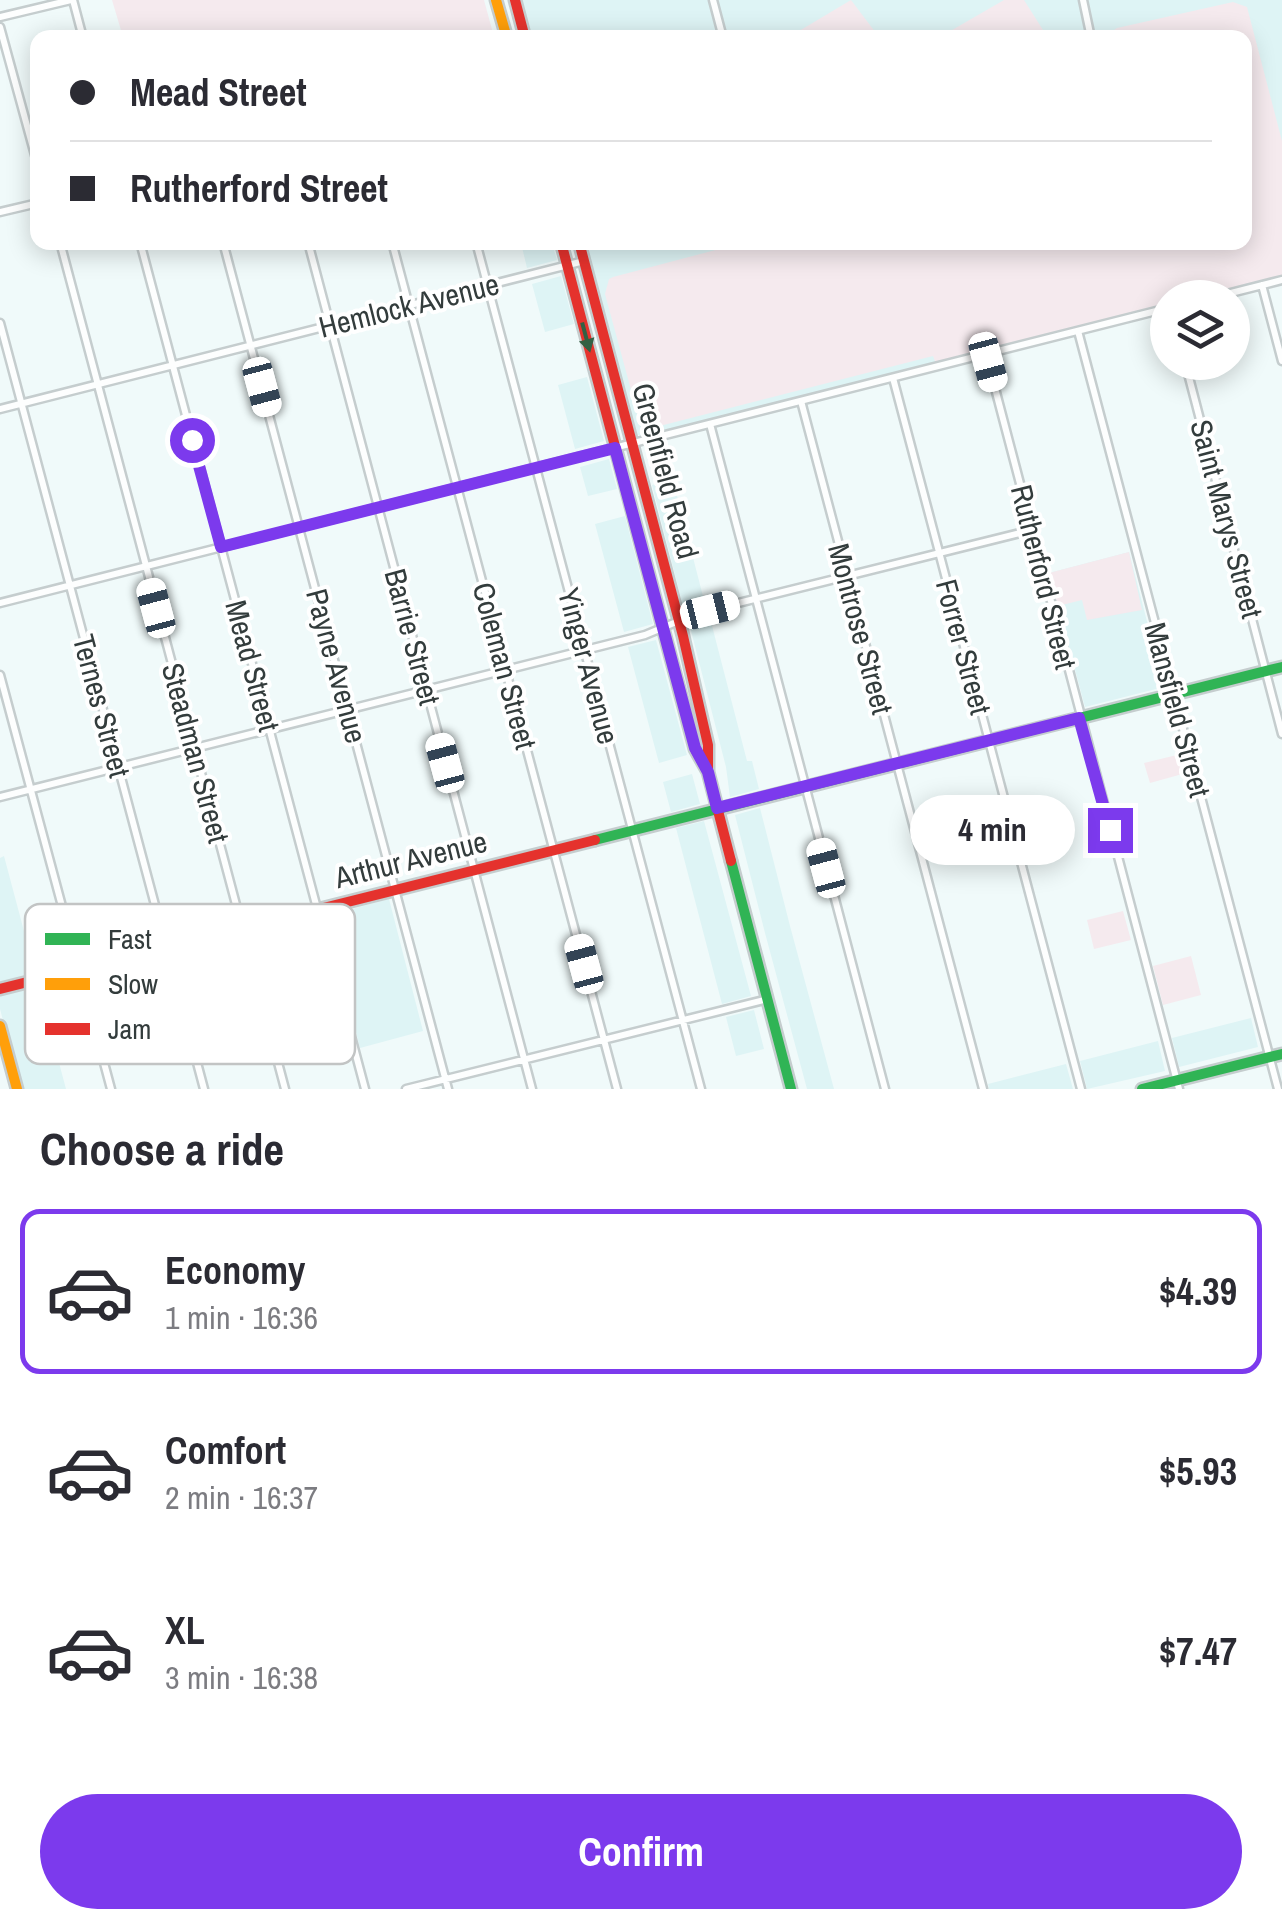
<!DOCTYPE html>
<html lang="en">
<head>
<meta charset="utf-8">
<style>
	body { margin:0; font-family:"Archivo Narrow",sans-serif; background:#f2f2f3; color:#2b2b33; height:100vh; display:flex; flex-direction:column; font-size:38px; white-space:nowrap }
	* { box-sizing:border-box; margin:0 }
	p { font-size:32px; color:#7c7c81 }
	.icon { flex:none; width:55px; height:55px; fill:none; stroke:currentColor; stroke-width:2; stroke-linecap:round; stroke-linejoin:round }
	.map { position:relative; height:1089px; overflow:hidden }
	.details { display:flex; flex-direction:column; background:#fff; flex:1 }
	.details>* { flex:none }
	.guide { position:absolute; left:30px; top:30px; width:1222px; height:220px; border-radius:20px; box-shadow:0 5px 25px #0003; display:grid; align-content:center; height:220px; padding:0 40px; background:#fff }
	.tools { position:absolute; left:1150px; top:280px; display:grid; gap:20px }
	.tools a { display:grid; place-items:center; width:100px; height:100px; border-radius:50%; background:#fff; box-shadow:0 5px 25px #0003; font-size:50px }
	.end { position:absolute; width:45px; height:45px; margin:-22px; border:12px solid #7c3aed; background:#fff; box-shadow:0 0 0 5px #fff }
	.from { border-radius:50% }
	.bubble { position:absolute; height:70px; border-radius:35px; background:#fff; box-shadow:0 5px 25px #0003; font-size:32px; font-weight:800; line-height:70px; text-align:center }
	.car { position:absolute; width:30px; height:60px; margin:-30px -15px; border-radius:12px; box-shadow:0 0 8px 2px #0007; background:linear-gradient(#fff 24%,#345 0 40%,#fff 0 76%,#345 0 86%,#fff 0) }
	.guide b { display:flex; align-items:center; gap:35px; height:95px; font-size:38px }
	.guide b+b { border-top:2px solid #e1e1e2 }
	.guide i { width:25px; height:25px; background:#2b2b33 }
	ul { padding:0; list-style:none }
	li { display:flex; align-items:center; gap:30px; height:165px; margin:0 20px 15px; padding:0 20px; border:5px solid transparent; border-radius:20px }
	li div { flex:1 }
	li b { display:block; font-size:38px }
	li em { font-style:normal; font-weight:800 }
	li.current { border-color:#7c3aed }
	li>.icon { width:90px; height:90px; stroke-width:1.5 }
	h2 { padding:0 40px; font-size:45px; line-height:120px }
	.cta { display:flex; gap:20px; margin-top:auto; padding:20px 40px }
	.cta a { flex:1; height:115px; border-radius:60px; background:#7c3aed; color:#fff; font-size:40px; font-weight:800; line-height:115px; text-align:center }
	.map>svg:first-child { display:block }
	.built { fill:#def4f5 }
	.green { fill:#f5eaee }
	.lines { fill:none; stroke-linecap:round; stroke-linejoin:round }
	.street-casing { stroke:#c5cdce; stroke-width:11 }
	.fast-casing { stroke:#c5cdce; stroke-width:15 }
	.slow-casing { stroke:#c5cdce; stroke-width:15 }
	.jam-casing { stroke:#c5cdce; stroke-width:15 }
	.street { stroke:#fdfefe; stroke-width:6 }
	.fast { stroke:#30b455; stroke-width:10 }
	.slow { stroke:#ff9f0a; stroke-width:10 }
	.jam { stroke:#e5322d; stroke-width:10 }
	.oneway { fill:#326044 }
	.route { stroke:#7c3aed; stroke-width:12 }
	.labels { text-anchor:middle; stroke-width:8; stroke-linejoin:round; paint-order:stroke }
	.street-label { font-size:30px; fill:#333c3c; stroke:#fff }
	.key { fill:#fff; stroke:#c2c4c4; stroke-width:2.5 }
	.key-label { font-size:28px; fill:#333c3c }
</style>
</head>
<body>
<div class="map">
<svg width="1282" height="1089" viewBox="0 0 1282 1089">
	<rect width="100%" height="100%" fill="#f0fafa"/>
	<!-- built -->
	<path class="built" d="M519 0H1282V277L1168 298 1167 306 653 435H637L584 243 1245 242V38L529 37Z
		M521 243H552L557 260 527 268Z
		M561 276 574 324 545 332 532 284Z
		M587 377 604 441 575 449 558 385Z
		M609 459 617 489 588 496 580 467Z
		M673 480 705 604 684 610 652 485Z
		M625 516 653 624 624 632 595 524Z
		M1129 552 1164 687 1085 707 1049 573Z
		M710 618 747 761H752L759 789 730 797 726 767 689 623Z
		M656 640 687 755 659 763 628 647Z
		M692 774 700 804 671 812 663 782Z
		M760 808 790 926 834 1089H807L765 933 735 815Z
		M704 821 751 996 722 1004 676 828Z
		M4 856 66 1089H21L0 1009V858Z
		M389 899 423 1031 360 1048 326 916Z
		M754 1010 764 1049 736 1056 726 1017Z
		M1251 1018 1258 1047 1179 1067 1172 1038Z
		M1158 1041 1165 1071 1087 1089 1080 1061Z
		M1066 1064 1073 1089H989L988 1084Z"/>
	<!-- green -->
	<path class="green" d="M112 0H484L494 37H123Z
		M851 0 879 37H789Z
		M1004 0H1024L1043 30 1052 37H940Z
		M1233 2 1247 7 1282 141V277L1202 297 1168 298 1167 306 936 364 933 356 648 429 640 423 605 294 609 279 613 277 742 243 1245 242V38L1104 37 1117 28Z
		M1129 552 1142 610 1087 620 1082 600 1058 606 1049 573Z
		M1181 754 1186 773 1150 783 1144 763Z
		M1123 911 1131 940 1094 949 1087 920Z
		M1191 956 1201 995 1163 1005 1153 966Z"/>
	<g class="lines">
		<defs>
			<path id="street" d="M73 0 83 38
				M713 0 723 38
				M1083 0 1091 38
				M0 17 71 0
				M0 27 38 166
				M0 212 38 203
				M60 242 285 1089
				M140 242 365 1089
				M223 242 448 1089
				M308 242 532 1089
				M392 242 617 1089
				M476 242 701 1089
				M1262 285 1282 361
				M1211 298 1282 280
				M0 323 204 1089
				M1078 331 1278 1089
				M986 354 1179 1089
				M1185 362 1282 734
				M893 378 1081 1089
				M801 401 983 1089
				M0 409 584 261
				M710 424 885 1089
				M0 603 1168 308
				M0 675 111 1089
				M0 797 645 635 698 613 1032 530
				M406 1089 768 999"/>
			<path id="fast" d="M595 840 1282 667
				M731 861 791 1089
				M1142 1089 1282 1054"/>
			<path id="slow" d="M496 0 507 38
				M0 1026 17 1089"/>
			<path id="jam" d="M515 0 525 38
				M561 242 695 749 708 772 731 861
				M579 242 683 636 708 745V771
				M0 989 595 840"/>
		</defs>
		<!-- street casing -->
		<use href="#street" class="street-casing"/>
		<!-- fast casing -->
		<use href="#fast" class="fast-casing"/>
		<!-- slow casing -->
		<use href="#slow" class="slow-casing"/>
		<!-- jam casing -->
		<use href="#jam" class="jam-casing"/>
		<!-- street -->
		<use href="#street" class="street"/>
		<!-- fast -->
		<use href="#fast" class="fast"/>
		<!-- slow -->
		<use href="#slow" class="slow"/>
		<!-- jam -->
		<use href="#jam" class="jam"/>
	</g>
	<!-- one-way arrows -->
	<defs><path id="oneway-solid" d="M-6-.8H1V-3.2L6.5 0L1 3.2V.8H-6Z" transform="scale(2.5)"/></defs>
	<use class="oneway" href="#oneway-solid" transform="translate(586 337) rotate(75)"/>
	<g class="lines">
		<!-- route -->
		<path class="route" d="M192 440 221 547 615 448 695 748 708 772 717 808 1079 718 1110 830"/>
	</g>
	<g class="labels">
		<!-- street labels -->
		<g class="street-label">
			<text transform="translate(409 306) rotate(-14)" y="10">Hemlock Avenue</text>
			<text transform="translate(665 471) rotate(75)" y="10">Greenfield Road</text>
			<text transform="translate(1226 519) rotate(75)" y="10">Saint Marys Street</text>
			<text transform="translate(1043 577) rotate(76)" y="10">Rutherford Street</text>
			<text transform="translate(860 629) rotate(75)" y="10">Montrose Street</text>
			<text transform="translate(412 637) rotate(75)" y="10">Barrie Street</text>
			<text transform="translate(963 647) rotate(75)" y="10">Forrer Street</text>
			<text transform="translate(252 666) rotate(75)" y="10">Mead Street</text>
			<text transform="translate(336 666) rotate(75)" y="10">Payne Avenue</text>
			<text transform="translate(504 666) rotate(75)" y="10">Coleman Street</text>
			<text transform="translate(588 666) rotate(75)" y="10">Yinger Avenue</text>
			<text transform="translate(101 706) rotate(75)" y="10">Ternes Street</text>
			<text transform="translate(1177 710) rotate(75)" y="10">Mansfield Street</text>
			<text transform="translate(195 753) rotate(75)" y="10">Steadman Street</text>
			<text transform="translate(411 860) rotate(-14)" y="10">Arthur Avenue</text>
		</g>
	</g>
	<!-- legend -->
	<rect x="25" y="904" width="330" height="160" rx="15" class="key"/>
	<rect x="45" y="933" width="45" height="12" fill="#30b455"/>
	<rect x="45" y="978" width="45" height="12" fill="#ff9f0a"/>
	<rect x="45" y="1023" width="45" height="12" fill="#e5322d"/>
	<g class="key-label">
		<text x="108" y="949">Fast</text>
		<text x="108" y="994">Slow</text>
		<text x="108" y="1039">Jam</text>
	</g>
</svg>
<div class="tools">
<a><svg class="icon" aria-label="layers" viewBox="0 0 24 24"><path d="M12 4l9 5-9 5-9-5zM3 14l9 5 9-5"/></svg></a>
</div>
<i class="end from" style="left:192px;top:440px"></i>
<i class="end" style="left:1110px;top:830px"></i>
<div class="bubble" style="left:910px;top:795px;width:165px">4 min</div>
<i class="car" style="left:988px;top:362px;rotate:165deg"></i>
<i class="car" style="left:262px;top:387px;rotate:165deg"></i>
<i class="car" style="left:156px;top:608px;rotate:345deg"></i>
<i class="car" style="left:710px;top:610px;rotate:76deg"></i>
<i class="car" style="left:445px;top:763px;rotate:345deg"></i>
<i class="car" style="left:826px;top:868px;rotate:345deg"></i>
<i class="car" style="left:584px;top:964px;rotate:345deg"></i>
<div class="guide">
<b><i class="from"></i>Mead Street</b>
<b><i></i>Rutherford Street</b>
</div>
</div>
<section class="details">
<h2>Choose a ride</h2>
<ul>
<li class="current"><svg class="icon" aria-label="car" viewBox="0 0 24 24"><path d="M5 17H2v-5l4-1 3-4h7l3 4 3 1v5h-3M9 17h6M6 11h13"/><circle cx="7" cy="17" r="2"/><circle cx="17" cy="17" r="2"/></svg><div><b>Economy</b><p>1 min · 16:36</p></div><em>$4.39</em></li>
<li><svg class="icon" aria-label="car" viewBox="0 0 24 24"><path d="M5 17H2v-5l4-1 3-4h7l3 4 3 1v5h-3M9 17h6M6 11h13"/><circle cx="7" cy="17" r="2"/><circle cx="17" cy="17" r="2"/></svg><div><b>Comfort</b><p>2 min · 16:37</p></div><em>$5.93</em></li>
<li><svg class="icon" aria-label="car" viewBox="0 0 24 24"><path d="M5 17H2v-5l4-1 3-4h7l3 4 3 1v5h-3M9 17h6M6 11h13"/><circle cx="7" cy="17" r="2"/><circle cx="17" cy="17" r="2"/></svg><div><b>XL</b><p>3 min · 16:38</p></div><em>$7.47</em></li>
</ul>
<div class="cta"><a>Confirm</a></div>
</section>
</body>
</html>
